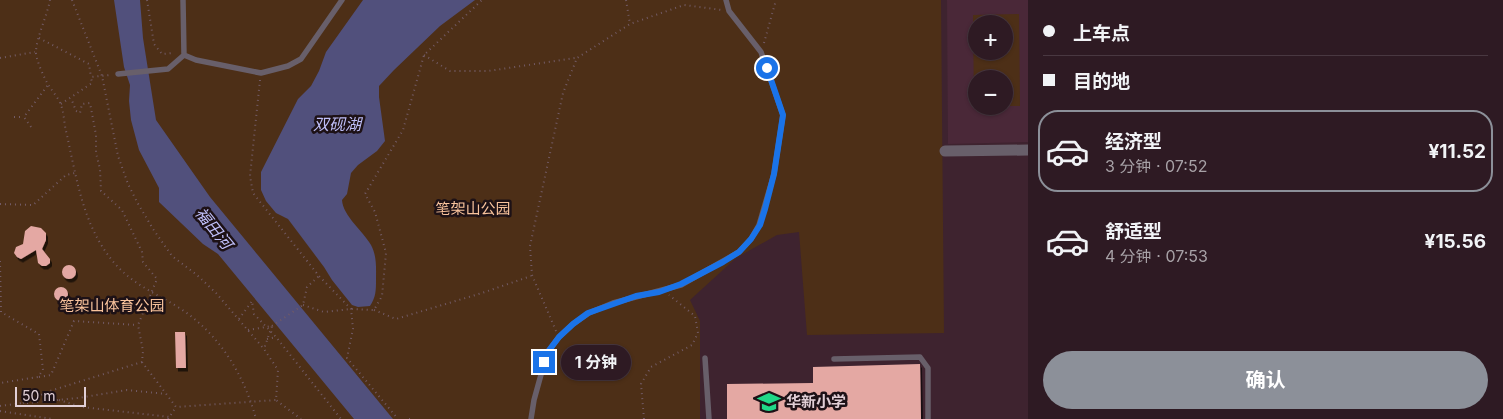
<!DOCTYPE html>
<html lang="zh">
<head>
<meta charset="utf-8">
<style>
	body { margin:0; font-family:Inter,"Noto Sans SC",sans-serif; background:#36232b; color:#f1f3f6; height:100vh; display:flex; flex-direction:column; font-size:19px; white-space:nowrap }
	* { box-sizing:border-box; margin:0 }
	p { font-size:16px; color:#a7a1a6 }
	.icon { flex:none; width:28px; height:28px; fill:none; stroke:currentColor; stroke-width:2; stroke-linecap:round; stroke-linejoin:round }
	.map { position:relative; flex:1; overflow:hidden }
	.details { display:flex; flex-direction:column; background:#2e1a23; width:475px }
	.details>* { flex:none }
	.hud { display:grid; align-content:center; height:110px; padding:0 15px; background:#2e1a23 }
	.tools { position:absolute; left:968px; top:15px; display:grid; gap:10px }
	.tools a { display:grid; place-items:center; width:45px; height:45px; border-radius:50%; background:#2e1a23; box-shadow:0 1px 4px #0004,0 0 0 1px #493841; font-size:25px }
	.scale { position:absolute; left:15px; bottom:12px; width:71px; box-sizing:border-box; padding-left:5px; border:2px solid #e1cfd6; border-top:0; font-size:14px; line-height:18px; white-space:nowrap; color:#e1cfd6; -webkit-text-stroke:4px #1d1116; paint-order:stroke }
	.end { position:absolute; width:22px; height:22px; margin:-11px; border:6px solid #1a73e8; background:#fff; box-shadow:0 0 0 2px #fff }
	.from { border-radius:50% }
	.bubble { position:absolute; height:35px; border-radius:18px; background:#2e1a23; box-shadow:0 1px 4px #0004,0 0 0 1px #493841; font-size:16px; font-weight:700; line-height:35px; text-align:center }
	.hud b { display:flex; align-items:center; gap:18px; height:48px; font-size:19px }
	.hud b+b { border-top:1px solid #493841 }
	.hud i { width:12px; height:12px; background:#f1f3f6 }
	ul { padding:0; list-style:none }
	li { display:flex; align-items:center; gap:15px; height:82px; margin:0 10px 8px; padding:0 5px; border:2px solid transparent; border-radius:20px }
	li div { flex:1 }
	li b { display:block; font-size:19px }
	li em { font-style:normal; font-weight:700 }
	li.selected { border-color:#8c9099 }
	li>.icon { width:45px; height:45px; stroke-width:1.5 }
	.button { display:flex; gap:10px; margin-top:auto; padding:10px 15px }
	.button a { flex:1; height:58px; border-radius:30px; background:#8c9099; color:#fff; font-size:20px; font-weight:700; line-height:58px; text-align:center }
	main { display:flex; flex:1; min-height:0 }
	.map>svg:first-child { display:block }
	.built { fill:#4a2838; fill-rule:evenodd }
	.green { fill:#4d2f17; fill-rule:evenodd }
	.water { fill:#51507c }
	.building { fill:#e4a8a3; filter:url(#shadow) }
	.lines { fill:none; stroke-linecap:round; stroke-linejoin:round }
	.path { stroke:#735b65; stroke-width:2; stroke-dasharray:1 4; stroke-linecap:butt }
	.service { stroke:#685f6a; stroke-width:5.5 }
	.minor { stroke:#685f6a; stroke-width:11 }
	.path-bridge { stroke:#735b65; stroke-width:2; stroke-dasharray:1 4; stroke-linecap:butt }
	.route { stroke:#1a73e8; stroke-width:6 }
	.labels { text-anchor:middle; stroke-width:5; stroke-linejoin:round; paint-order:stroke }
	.park-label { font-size:15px; fill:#f9c39c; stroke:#1d1116 }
	.poi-label { font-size:15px; font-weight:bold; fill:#e1cfd6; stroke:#1d1116; text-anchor:start }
	.water-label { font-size:16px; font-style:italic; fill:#bebef8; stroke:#1d1116 }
</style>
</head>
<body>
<main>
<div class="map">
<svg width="1028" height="419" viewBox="0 0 1028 419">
	<defs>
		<filter id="shadow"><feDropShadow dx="2" dy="3.5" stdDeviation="0" flood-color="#0009"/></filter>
	</defs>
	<rect width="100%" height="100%" fill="#3e232f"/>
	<!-- built -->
	<path class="built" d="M947 0H1028V142L948 144ZM976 24H1004V51H976ZM976 79H1004V106H976Z"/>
	<!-- green -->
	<path class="green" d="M0 0H941L944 333 807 335 799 232 777 235 736 258 690 300 700 321V419H0Z
		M1019 14 1020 106H1004V79H976V106H996L974 107 973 15ZM976 24H1004V51H976Z"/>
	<!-- water -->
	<path class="water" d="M114 0H140L143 38 156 120 210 197 393 419H354L218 254 203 244 159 202V188L139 150 131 120 129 101 130 85 124 67Z
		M363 0H475L440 26 394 70 379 86V97L385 141 377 151 358 165 351 173 347 194 342 200C343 216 363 231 371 245 377 256 376 268 376 280 376 290 376 297 370 306L358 307 352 305 332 280 324 267 288 219 276 213 266 201 261 190V172L298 99 311 86 319 71 326 52Z"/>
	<!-- building -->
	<path class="building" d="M31 226 41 228 46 233V240L42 249 50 259V263L46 266H42L38 263 36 250 21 259 17 257 14 253 16 247 23 244 25 231Z
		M62 272a7 7 0 1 1 14 0a7 7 0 1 1-14 0Z
		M54 294a7 7 0 1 1 14 0a7 7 0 1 1-14 0Z
		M175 332H185L186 368H176Z
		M920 364 921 419H727V384L813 383V367Z"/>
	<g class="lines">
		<!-- path -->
		<path class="path" d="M50 0C47 16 37 36 36 51 35 58 45 80 49 86 53 92 59 99 61 105 64 113 64 123 66 131 77 179 83 230 118 267 136 286 159 295 181 309 220 335 244 375 256 419
			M72 0 102 76 118 156 128 184 137 202 153 229 172 256 197 275 216 293 264 349 278 370 276 400 301 419
			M147 0 154 44 162 54 174 53
			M626 0 630 24
			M39 38 89 64 91 77
			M764 43 776 0
			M424 55 450 71H488L575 58
			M0 58 35 52
			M260 80 250 176 253 193 319 276 351 309 353 329 347 358 398 419
			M61 104 92 83 91 77 111 75
			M14 117H24
			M31 127 24 117 48 85
			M0 204 33 205 66 175 75 173
			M0 261 1 312 39 334 43 370 38 377 0 383
			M303 305 324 312 351 309 374 310 382 296 386 253 375 212 365 194 403 130 424 55 482 0
			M374 310 396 319 482 293 531 276
			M239 319 252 301 254 314 276 337 341 419
			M272 326 303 305 307 287 319 276
			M556 331 532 275 530 246 563 93 577 58 630 24 684 5 722 10
			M267 339 276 337
			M142 362 176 407 276 400
			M39 377 51 375 74 321 138 325
			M59 400 82 407 170 417
			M23 403 50 391 142 362 143 351 138 325 157 279 143 262 142 252 122 210 101 191 100 169 96 153V135L90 103 82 104 80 113 76 111 71 98
			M27 403 78 398 127 390 166 394
			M0 406 22 403
			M0 411 52 419
			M168 419 176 407
			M409 419H411
			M644 419 641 384 651 367 692 345 698 333 695 316 669 295"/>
		<!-- service -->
		<path class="service" d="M184 55 196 60 261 73 288 66 301 59 342 0
			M118 74 168 69 184 55 183 0
			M705 358 709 419
			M834 359 920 357 928 368V419
			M531 419 534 400 547 353 559 337 573 324 589 313 613 303 681 285 702 273 739 252 751 239 759 225 774 174 783 115 761 52 729 11 726 0"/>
		<!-- minor -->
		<path class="minor" d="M945 151 1028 150"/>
		<!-- path-bridge -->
		<path class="path-bridge" d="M248 330 272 326 264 349"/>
	</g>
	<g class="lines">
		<!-- route -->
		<path class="route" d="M544 362 547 353 559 337 573 324 588 313 636 296 659 292 681 284 723 262 739 252 751 239 760 225 765 209 774 174 783 115 767 68"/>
	</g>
	<!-- icons -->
	<defs>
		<symbol id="school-bare" viewBox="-9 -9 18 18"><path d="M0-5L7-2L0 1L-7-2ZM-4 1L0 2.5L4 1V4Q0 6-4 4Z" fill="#20d887" stroke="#1d1116" stroke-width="2.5" paint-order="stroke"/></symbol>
	</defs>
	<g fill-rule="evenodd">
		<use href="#school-bare" x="753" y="386" width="32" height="32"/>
	</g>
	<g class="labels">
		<!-- park labels -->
		<g class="park-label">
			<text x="473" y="214">笔架山公园</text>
			<text x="112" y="311">笔架山体育公园</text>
		</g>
		<!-- poi labels -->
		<g class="poi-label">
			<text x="786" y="407">华新小学</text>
		</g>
		<!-- water labels -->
		<g class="water-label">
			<text x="337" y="130">双砚湖</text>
			<text transform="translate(214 228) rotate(51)" y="6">福田河</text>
		</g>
	</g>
</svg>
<div class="tools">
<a>+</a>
<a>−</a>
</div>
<div class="scale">50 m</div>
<i class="end from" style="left:767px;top:68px"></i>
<i class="end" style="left:544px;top:362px"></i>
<div class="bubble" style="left:561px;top:345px;width:70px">1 分钟</div>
</div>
<section class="details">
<div class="hud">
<b><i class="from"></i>上车点</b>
<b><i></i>目的地</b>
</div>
<ul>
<li class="selected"><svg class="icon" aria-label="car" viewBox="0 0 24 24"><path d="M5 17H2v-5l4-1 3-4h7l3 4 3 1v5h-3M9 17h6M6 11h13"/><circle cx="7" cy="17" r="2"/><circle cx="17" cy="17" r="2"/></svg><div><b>经济型</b><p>3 分钟 · 07:52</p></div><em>¥11.52</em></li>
<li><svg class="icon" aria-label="car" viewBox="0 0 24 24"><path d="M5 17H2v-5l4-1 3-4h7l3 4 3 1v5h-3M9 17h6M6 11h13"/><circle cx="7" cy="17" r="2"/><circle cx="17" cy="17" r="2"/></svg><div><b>舒适型</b><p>4 分钟 · 07:53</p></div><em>¥15.56</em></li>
</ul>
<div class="button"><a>确认</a></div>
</section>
</main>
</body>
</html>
